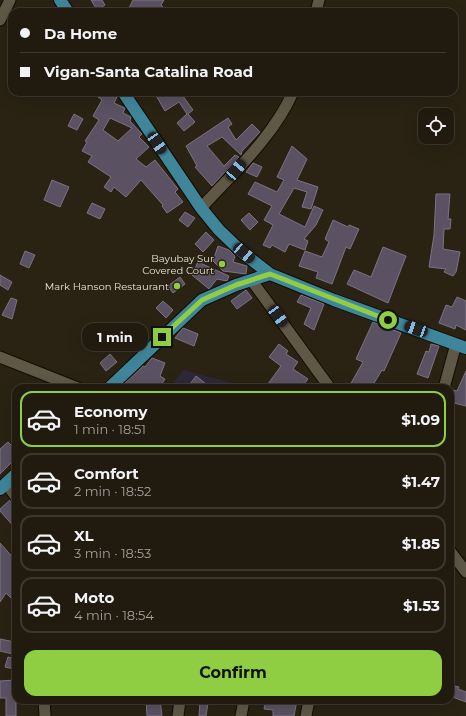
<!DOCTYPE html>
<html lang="en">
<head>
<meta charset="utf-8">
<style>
	body { margin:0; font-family:Montserrat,sans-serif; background:#282318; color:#f1f3f6; height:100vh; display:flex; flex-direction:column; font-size:15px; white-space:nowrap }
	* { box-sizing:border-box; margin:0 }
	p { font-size:13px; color:#a2a19e }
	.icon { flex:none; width:22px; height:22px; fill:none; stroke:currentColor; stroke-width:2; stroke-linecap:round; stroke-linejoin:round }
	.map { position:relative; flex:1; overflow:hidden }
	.sheet { position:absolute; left:12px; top:384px; width:442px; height:320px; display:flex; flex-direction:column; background:#201a0f; border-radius:12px; box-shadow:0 4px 16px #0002,0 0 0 1px #3d382f }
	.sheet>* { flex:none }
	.guide { position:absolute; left:8px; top:8px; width:450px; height:88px; border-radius:12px; box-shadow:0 4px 16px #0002,0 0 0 1px #3d382f; display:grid; align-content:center; height:88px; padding:0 12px; background:#201a0f }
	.controls { position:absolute; left:418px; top:108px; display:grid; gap:8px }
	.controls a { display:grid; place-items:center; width:36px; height:36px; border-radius:8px; background:#201a0f; box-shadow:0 4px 16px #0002,0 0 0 1px #3d382f; font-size:20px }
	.end { position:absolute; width:18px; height:18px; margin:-9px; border:5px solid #8fcd42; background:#111; box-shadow:0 0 0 2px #111 }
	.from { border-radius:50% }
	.bubble { position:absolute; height:28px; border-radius:12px; background:#201a0f; box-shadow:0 4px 16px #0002,0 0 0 1px #3d382f; font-size:13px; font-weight:700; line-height:28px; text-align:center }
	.car { position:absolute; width:12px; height:24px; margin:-12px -6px; border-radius:5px; box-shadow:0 0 3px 1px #0007; background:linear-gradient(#222 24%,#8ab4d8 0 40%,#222 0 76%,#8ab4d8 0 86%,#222 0) }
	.guide b { display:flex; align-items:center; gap:14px; height:38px; font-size:15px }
	.guide b+b { border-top:1px solid #3d382f }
	.guide i { width:10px; height:10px; background:#f1f3f6 }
	ul { padding:7px 0 0; list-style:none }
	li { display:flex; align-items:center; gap:12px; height:56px; margin:0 8px 6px; padding:0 4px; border:2px solid #3d382f; border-radius:12px }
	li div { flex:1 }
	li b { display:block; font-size:15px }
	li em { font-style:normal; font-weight:700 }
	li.on { border-color:#8fcd42 }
	li>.icon { width:36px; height:36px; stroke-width:1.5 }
	.action { display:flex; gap:8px; margin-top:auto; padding:8px 12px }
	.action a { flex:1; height:46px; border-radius:12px; background:#8fcd42; color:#111; font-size:16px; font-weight:700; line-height:46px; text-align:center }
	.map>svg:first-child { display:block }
	.education { fill:#2c2838 }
	.building { fill:#5a5262; stroke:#7b7384; fill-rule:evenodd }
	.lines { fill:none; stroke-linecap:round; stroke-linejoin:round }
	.minor-casing { stroke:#120c01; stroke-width:13 }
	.major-casing { stroke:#120c01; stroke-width:14 }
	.minor { stroke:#5f5847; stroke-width:11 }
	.major { stroke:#3f869b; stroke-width:12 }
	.route { stroke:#8fcd42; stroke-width:5 }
	.poi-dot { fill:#8fcd42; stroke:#2a2314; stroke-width:1.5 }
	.labels { text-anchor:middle; stroke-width:3; stroke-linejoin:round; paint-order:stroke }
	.poi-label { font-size:10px; fill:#e8e3da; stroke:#2a2314; text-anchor:end }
</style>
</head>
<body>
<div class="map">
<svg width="466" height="716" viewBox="0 0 466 716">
	<rect width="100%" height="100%" fill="#2a2314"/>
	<!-- education -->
	<path class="education" d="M183 370 251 388H170Z"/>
	<!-- building -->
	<path class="building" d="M91 0H102L105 5 97 10Z
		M133 0H164L161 5 163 7 160 12H127Z
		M92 92H113L116 94 117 97 114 103 125 108 123 113 131 117 130 121 142 134 139 137 149 147 136 159 146 167 155 160 178 189 175 192 183 202 167 213 162 206 163 205 141 180 126 197 114 187 111 192 104 187 111 177 88 162 92 156 82 151 87 142 85 141 99 120 93 116 102 100ZM110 118 132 128 118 141 103 130Z
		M154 92H167L171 96 180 92 193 110 188 114 195 122 184 131 177 123 187 114 179 102 165 111Z
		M74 114 83 119 77 130 68 126Z
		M228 118 232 124 228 127 236 140 252 124 260 132 242 151 241 155 222 137 207 146 224 166 235 155 239 157 212 186 195 167 197 166 186 146Z
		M292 146 307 159 297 180 318 187 311 209 302 207 307 192 294 188 279 214 305 227 314 206 323 210 316 225 304 239 308 241 305 250 289 244 285 252 272 245 270 248 263 245 273 225 264 220 272 206 248 194 255 182 277 192 284 180 277 177Z
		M253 163 262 167 257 177 246 172Z
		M52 180 69 187 60 207 44 200Z
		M436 194H450L448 219H451L450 229H444L443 249 460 252 456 272 453 276 444 272 446 269 429 267 434 235Z
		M92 203 105 209 100 219 87 213Z
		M185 212 195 218 188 227 179 220Z
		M249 213 258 222 250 230 241 220Z
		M333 220 348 227 349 225 359 229 350 249 346 247 332 284 316 278 318 272 299 266 305 251 322 257 329 242 325 239Z
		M206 232 214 240 203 252 195 244Z
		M218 246 229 250 235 256 233 262 247 266 246 274 223 271 213 261Z
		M383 247 406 256 388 303 347 284 354 270 371 277Z
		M25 251 35 255 29 268 20 264Z
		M198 262 229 276 227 281 217 279 209 289 192 275Z
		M0 275 12 282 8 290 0 285Z
		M180 277 185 284 173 293 168 286Z
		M246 290 252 298 237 309 231 301Z
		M301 295 324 304 314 330 304 324 311 308 297 302Z
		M457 297 466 301V330L456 325 455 329 439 323 446 305 452 307Z
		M11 298 17 300 12 319 2 315Z
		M163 301 173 310 166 318 156 308Z
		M373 322 401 333 384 371 382 370 371 388H355L350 385 363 362 356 359Z
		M183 328 198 334 194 346 175 338Z
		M128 335 139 342 134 351 123 344Z
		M279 344 288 351 286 354 298 362 293 369 308 379 301 388H265L281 366 269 357Z
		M431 344 439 346 428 378 417 374 426 351 429 352Z
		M110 354 117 362 106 371 100 363Z
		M152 358 165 363 160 376 165 379 159 388H151L144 383 142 386 140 384 136 388H129L124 384 143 366 145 367Z
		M466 371V406L450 402 452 390 457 391Z
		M196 376 211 388H194L190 384Z
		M8 442 16 450V458L0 474V449Z
		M10 500 16 504V529L0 511V509Z
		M0 543 16 561V603L6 593 0 602Z
		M0 639 15 642 13 654 0 651Z
		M8 657 16 659 14 669 5 667Z
		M16 680V716H6V698H0V681Z
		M450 685 459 687 458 689 466 692V702L450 696Z
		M146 700H160L162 716H147Z
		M266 700H297L294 716H273V710L264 709Z
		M200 702 208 703 206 716H199Z"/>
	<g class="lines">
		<defs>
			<path id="minor" d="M316 12 319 0
				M0 20 10 0
				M201 208C233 173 274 136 293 92
				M252 281 330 388
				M0 357 78 388
				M444 388 456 344
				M6 483 16 497
				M450 551 466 572
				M44 700 45 716
				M178 716 180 700
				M241 716 244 700
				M306 716 309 700"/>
			<path id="major" d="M60 0 68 12
				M123 92 201 208 219 230 243 253 270 274 334 300 466 348
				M109 388 202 300 236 285 270 274
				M0 489 16 474"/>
		</defs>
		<!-- minor casing -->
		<use href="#minor" class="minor-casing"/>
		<!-- major casing -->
		<use href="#major" class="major-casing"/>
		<!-- minor -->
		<use href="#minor" class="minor"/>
		<!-- major -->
		<use href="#major" class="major"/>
	</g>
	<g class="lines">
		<!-- route -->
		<path class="route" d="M162 337 202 300 236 285 270 274 388 320"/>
	</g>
	<!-- markers -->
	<g class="poi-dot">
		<circle cx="222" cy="264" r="4"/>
		<circle cx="177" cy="286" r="4"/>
	</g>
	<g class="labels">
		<!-- poi labels -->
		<g class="poi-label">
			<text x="214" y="262">Bayubay Sur<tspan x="214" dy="12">Covered Court</tspan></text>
			<text x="169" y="290">Mark Hanson Restaurant</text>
		</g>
	</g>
</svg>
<div class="controls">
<a><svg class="icon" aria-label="locate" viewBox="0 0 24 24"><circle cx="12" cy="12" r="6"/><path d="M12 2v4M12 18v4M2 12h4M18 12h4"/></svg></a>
</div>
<i class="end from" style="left:388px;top:320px"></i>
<i class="end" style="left:162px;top:337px"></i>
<div class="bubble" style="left:82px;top:323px;width:66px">1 min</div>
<i class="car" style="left:157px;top:143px;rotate:146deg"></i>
<i class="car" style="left:236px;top:170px;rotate:40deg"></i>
<i class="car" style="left:244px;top:253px;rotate:130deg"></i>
<i class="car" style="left:278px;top:316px;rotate:144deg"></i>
<i class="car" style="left:416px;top:329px;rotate:290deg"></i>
<div class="guide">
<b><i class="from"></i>Da Home</b>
<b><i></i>Vigan-Santa Catalina Road</b>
</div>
<section class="sheet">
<ul>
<li class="on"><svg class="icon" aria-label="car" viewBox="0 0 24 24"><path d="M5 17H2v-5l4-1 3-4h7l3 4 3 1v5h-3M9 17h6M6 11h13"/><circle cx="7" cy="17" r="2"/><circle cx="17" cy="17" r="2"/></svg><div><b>Economy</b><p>1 min · 18:51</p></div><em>$1.09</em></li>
<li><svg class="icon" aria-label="car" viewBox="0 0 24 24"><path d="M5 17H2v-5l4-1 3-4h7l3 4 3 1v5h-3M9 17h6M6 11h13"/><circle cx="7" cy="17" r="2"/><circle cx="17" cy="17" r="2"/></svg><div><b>Comfort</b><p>2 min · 18:52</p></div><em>$1.47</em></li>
<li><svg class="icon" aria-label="car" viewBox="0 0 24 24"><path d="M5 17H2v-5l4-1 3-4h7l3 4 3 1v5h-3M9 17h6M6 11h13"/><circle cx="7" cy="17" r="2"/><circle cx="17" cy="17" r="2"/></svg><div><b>XL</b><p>3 min · 18:53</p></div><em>$1.85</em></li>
<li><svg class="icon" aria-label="car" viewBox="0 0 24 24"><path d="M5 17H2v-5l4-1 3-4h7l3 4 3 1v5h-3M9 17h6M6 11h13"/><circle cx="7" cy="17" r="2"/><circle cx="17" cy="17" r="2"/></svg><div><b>Moto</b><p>4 min · 18:54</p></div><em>$1.53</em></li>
</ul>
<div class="action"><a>Confirm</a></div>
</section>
</div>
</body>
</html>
